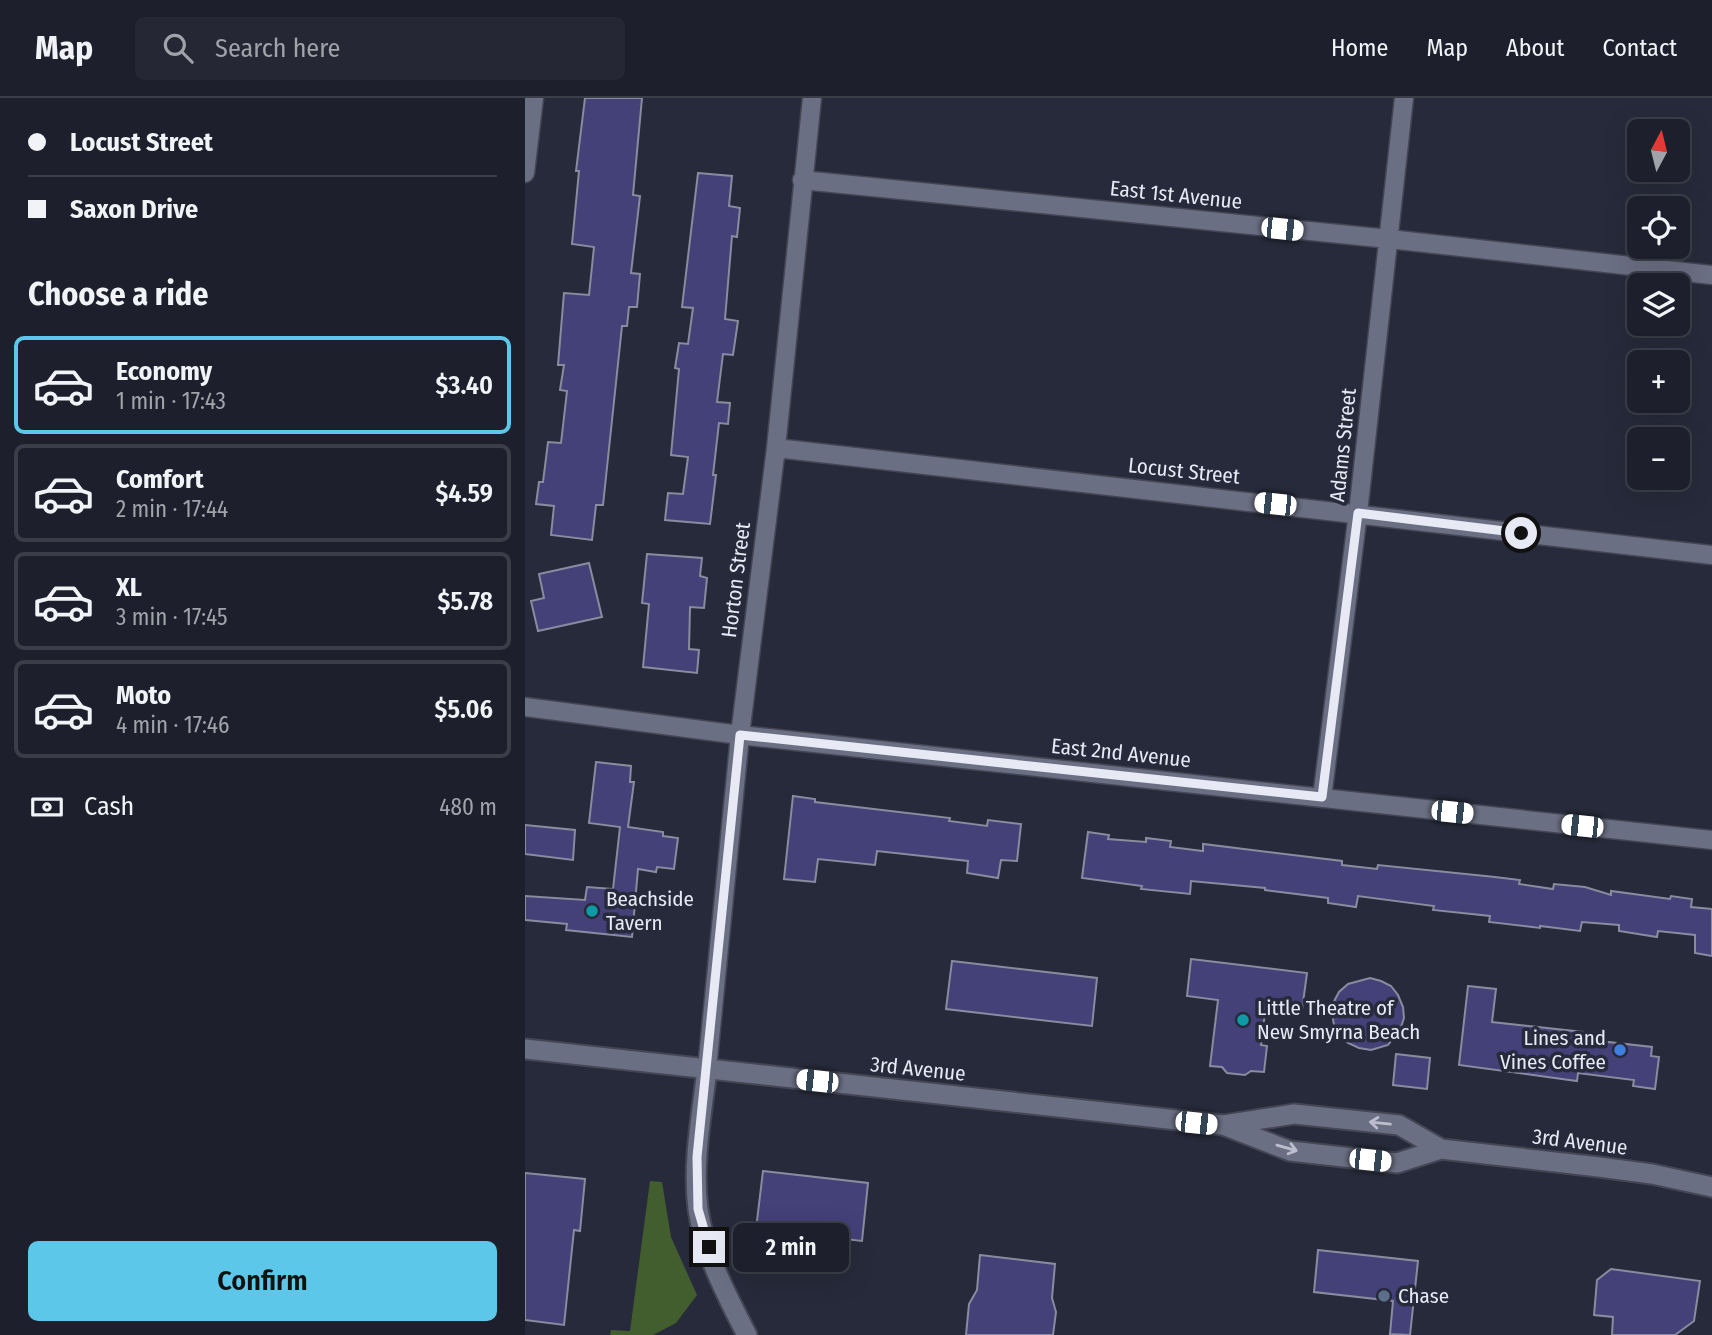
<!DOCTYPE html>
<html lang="en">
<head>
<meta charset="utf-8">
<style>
	body { margin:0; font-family:"Fira Sans Condensed",sans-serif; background:#252834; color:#f1f3f6; height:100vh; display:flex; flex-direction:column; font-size:26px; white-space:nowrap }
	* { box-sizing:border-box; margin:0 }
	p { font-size:23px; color:#a0a3a9 }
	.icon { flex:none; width:38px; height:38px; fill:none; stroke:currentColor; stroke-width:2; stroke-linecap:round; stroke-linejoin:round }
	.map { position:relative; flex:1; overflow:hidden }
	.side { display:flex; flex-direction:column; background:#1d202c; width:525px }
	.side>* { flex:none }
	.banner { display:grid; align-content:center; height:154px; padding:0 28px; background:#1d202c }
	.needle { width:46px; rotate:7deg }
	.buttons { position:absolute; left:1102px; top:21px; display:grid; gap:14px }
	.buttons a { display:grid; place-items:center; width:63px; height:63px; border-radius:10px; background:#1d202c; box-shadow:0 7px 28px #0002,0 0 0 2px #3b3e48; font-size:35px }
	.end { position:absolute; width:32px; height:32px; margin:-16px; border:9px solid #e7e9f5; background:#111; box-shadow:0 0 0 4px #111 }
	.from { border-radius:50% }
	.bubble { position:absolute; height:49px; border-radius:10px; background:#1d202c; box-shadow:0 7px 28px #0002,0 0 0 2px #3b3e48; font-size:23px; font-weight:600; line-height:49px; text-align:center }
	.car { position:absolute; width:21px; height:42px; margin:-21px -10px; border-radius:9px; box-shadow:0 0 5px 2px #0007; background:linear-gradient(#fff 24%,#345 0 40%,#fff 0 76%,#345 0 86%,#fff 0) }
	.banner b { display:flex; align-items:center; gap:24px; height:66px; font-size:26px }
	.banner b+b { border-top:2px solid #3b3e48 }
	.banner i { width:18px; height:18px; background:#f1f3f6 }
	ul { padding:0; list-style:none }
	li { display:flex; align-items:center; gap:21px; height:98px; margin:0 14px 10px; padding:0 14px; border:4px solid #3b3e48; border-radius:10px }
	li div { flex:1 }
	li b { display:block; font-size:26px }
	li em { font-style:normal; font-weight:600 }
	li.selected { border-color:#5cc7e8 }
	li>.icon { width:63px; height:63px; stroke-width:1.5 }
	h2 { padding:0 28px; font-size:32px; line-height:84px }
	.pay { display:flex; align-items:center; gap:18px; height:77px; padding:0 28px; font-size:26px }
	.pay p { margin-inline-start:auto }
	.action { display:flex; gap:14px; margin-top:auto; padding:14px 28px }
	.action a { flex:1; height:80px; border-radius:10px; background:#5cc7e8; color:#111; font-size:28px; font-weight:600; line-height:80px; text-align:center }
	header { display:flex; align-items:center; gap:42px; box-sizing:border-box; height:98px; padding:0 35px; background:#1d202c; border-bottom:2px solid #3b3e48 }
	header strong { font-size:33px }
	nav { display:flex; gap:38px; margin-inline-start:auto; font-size:24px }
	.search { width:490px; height:63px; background:#252834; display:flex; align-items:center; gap:18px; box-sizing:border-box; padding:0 24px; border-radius:10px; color:#a0a3a9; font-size:26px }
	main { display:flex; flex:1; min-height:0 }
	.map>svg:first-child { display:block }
	.green { fill:#425e2e }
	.building { fill:#444078; stroke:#8a8b9f; stroke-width:2 }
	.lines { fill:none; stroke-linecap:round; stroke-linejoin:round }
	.minor-casing { stroke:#444654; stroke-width:21 }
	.tertiary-casing { stroke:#444654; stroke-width:23 }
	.secondary-casing { stroke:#444654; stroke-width:23 }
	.minor { stroke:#6b6f83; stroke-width:18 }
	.tertiary { stroke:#6b6f83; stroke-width:19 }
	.secondary { stroke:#6b6f83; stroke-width:19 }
	.oneway { stroke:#bcbecd }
	.route { stroke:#e7e9f5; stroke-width:9 }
	.culture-dot { fill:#0f9aa8; stroke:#272a3a; stroke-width:2.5 }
	.shop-dot { fill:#3f7fe0; stroke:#272a3a; stroke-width:2.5 }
	.service-dot { fill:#5c6f8a; stroke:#272a3a; stroke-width:2.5 }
	.labels { text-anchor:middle; stroke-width:7; stroke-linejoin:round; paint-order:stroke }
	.street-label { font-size:21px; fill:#e7e9f5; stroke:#272a3a }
	.poi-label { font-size:21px; fill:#e7e9f5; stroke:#272a3a; text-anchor:start }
</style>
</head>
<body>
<header>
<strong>Map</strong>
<div class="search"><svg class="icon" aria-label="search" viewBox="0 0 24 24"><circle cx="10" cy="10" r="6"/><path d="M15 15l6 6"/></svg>Search here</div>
<nav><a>Home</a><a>Map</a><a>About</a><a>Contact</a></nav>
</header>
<main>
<section class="side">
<div class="banner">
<b><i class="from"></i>Locust Street</b>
<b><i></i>Saxon Drive</b>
</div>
<h2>Choose a ride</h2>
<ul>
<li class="selected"><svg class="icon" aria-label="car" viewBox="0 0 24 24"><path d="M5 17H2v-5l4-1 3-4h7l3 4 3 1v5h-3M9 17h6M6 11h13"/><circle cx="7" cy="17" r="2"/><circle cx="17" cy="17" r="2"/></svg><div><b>Economy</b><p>1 min · 17:43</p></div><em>$3.40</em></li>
<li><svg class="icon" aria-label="car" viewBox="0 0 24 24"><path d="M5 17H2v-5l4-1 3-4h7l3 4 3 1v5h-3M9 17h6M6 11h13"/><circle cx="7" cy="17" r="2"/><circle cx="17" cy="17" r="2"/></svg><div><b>Comfort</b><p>2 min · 17:44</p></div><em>$4.59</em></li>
<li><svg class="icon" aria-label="car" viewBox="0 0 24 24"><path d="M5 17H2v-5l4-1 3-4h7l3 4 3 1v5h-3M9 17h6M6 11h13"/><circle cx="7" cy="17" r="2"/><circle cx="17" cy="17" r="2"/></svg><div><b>XL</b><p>3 min · 17:45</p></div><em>$5.78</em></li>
<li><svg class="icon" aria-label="car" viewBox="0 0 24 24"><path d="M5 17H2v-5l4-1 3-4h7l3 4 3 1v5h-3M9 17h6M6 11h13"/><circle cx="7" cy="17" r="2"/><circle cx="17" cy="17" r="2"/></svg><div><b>Moto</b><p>4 min · 17:46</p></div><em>$5.06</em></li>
</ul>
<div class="pay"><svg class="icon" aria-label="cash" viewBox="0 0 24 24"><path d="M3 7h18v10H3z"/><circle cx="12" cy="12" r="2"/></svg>Cash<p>480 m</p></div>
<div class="action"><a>Confirm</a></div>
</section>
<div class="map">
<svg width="1187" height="1237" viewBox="0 0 1187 1237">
	<rect width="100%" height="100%" fill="#272a3a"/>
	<!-- green -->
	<path class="green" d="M125 1083 137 1084 146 1139 172 1197 151 1225 128 1237H85L86 1232 105 1233Z"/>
	<!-- building -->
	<path class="building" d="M60 0H117L108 97 115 98 106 175 115 176 112 209H104L102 228H97L78 407H71L67 442 26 437 29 408 11 406 14 384H18L23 344 36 345 42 293 35 292 39 267H33L39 195 64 197 69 149 47 146 54 73H51Z
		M173 75 207 78 204 108 215 110 212 139 207 138 200 221 213 223 208 257 198 256 192 304 205 305 203 326 194 325 188 377H191L185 426 140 422 143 395 158 396 163 359 146 357 154 271 150 270 154 245 163 246 168 210 157 209Z
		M122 456 177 460 175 478 182 480 179 510 165 509 164 551 174 552 172 575 118 569 124 506 117 505Z
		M64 465 77 519 13 533 6 503 19 500 14 476Z
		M71 664 106 668 105 684H109L103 729 138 734V738L153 740 149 771 132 769 131 774 113 771 107 839 41 832 42 826 0 822V798L60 802 62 789 88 791 95 729 64 725Z
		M268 698 290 701V704L425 720 424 723 462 728 463 722 496 726 492 763 476 762 473 780 442 775 443 763 352 753 350 767 293 761 290 784 259 781Z
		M0 727 50 732 48 762 0 756Z
		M563 734 584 737 583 741 621 744V740L646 743 645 749 678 753V746L817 763V767L852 771 853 767 970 779 995 782 994 786 1028 791 1029 786 1060 789 1086 797V793L1145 801 1146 798 1167 801 1166 809 1187 811V858L1170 855V837L1133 833 1132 839 1094 833V827L1057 824 1055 833 1015 828V830L964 824 965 818 908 812 909 808 833 798 831 809 803 805V800L740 792V790L666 783 665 796 616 791 617 788 557 780Z
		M666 861 782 875 777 912 741 907 736 947 742 948 739 974 726 973 720 977 702 975 697 969 685 968 693 902 662 898Z
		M427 863 572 880 567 928 421 911Z
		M845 880 856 883 866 888 873 897 878 909 879 920 875 932 863 947 846 952 834 950 823 945 814 938 809 927 806 909 814 894 823 886Z
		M943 888 971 891 967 924 1058 934 1057 941 1127 949 1126 958 1134 959 1130 991 1108 988 1109 982 1053 975 1052 983 934 967Z
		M871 956 905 960 902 991 868 987Z
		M238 1073 343 1085 337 1143 231 1131Z
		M0 1075 60 1081 55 1133 49 1132 39 1227 0 1222Z
		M793 1152 893 1163 885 1237 865 1236 868 1203 789 1194Z
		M455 1157 530 1166 527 1200 531 1214 528 1237H441L444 1206 452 1192Z
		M1086 1171 1175 1183 1169 1223 1150 1237H1087L1088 1219 1069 1217 1072 1182Z"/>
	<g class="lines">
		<defs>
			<path id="minor" d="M0 75 9 0
				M277 82 864 141 1187 177
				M251 350 1187 457
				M0 609 215 637 1187 742
				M797 700 833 415 879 0
				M182 971 215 637 251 350 287 0"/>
			<path id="tertiary" d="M182 971C177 1016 167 1065 173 1111 179 1155 202 1198 222 1237"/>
			<path id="secondary" d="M0 951 698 1027 765 1053 872 1065 916 1051 1074 1069 1127 1076 1187 1089
				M699 1027 769 1016 874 1027 916 1051"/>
		</defs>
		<!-- minor casing -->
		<use href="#minor" class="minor-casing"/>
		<!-- tertiary casing -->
		<use href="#tertiary" class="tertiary-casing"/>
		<!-- secondary casing -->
		<use href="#secondary" class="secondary-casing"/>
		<!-- minor -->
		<use href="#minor" class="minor"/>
		<!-- tertiary -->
		<use href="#tertiary" class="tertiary"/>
		<!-- secondary -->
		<use href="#secondary" class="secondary"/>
	</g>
	<!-- one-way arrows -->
	<defs><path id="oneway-shaft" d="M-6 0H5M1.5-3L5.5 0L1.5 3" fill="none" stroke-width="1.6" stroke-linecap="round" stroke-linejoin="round" transform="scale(1.75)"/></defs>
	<g class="oneway">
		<use href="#oneway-shaft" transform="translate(855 1025) rotate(-174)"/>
		<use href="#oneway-shaft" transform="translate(762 1050) rotate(16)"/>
	</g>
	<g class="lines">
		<!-- route -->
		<path class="route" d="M184 1149 173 1111 172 1059 215 637 797 699 833 415 996 435"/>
	</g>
	<!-- markers -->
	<g class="culture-dot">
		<circle cx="67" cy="813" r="7"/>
		<circle cx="718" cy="922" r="7"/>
	</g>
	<circle class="shop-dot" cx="1095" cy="952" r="7"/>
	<circle class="service-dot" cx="859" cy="1198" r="7"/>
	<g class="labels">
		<!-- street labels -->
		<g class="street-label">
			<text transform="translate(651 97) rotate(6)" y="7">East 1st Avenue</text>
			<text transform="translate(818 347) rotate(-84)" y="7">Adams Street</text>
			<text transform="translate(659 373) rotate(6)" y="7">Locust Street</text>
			<text transform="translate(211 482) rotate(-83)" y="7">Horton Street</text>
			<text transform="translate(596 655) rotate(6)" y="7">East 2nd Avenue</text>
			<text transform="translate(393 971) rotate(6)" y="7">3rd Avenue</text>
			<text transform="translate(1055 1044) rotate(7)" y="7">3rd Avenue</text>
		</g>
		<!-- poi labels -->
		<g class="poi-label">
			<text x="81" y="808">Beachside<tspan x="81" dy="24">Tavern</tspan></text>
			<text x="732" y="917">Little Theatre of<tspan x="732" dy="24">New Smyrna Beach</tspan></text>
			<text x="1081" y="947" text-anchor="end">Lines and<tspan x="1081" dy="24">Vines Coffee</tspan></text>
			<text x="873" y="1205">Chase</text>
		</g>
	</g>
</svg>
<div class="buttons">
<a><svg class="needle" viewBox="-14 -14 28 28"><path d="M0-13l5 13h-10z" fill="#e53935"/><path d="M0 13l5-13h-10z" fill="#a0a3a9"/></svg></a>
<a><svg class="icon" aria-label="locate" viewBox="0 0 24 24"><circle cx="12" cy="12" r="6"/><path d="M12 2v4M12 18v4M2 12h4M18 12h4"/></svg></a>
<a><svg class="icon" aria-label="layers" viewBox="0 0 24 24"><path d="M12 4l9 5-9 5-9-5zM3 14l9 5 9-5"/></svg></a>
<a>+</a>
<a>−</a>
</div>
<i class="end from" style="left:996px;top:435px"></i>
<i class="end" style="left:184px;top:1149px"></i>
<div class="bubble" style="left:208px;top:1125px;width:116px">2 min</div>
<i class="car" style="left:757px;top:131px;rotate:96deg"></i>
<i class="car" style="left:750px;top:406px;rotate:276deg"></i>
<i class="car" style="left:927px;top:714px;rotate:96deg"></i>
<i class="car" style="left:1057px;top:728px;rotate:276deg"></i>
<i class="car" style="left:292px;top:983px;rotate:276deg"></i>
<i class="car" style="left:671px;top:1025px;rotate:96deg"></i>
<i class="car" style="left:845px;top:1062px;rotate:96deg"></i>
</div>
</main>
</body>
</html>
